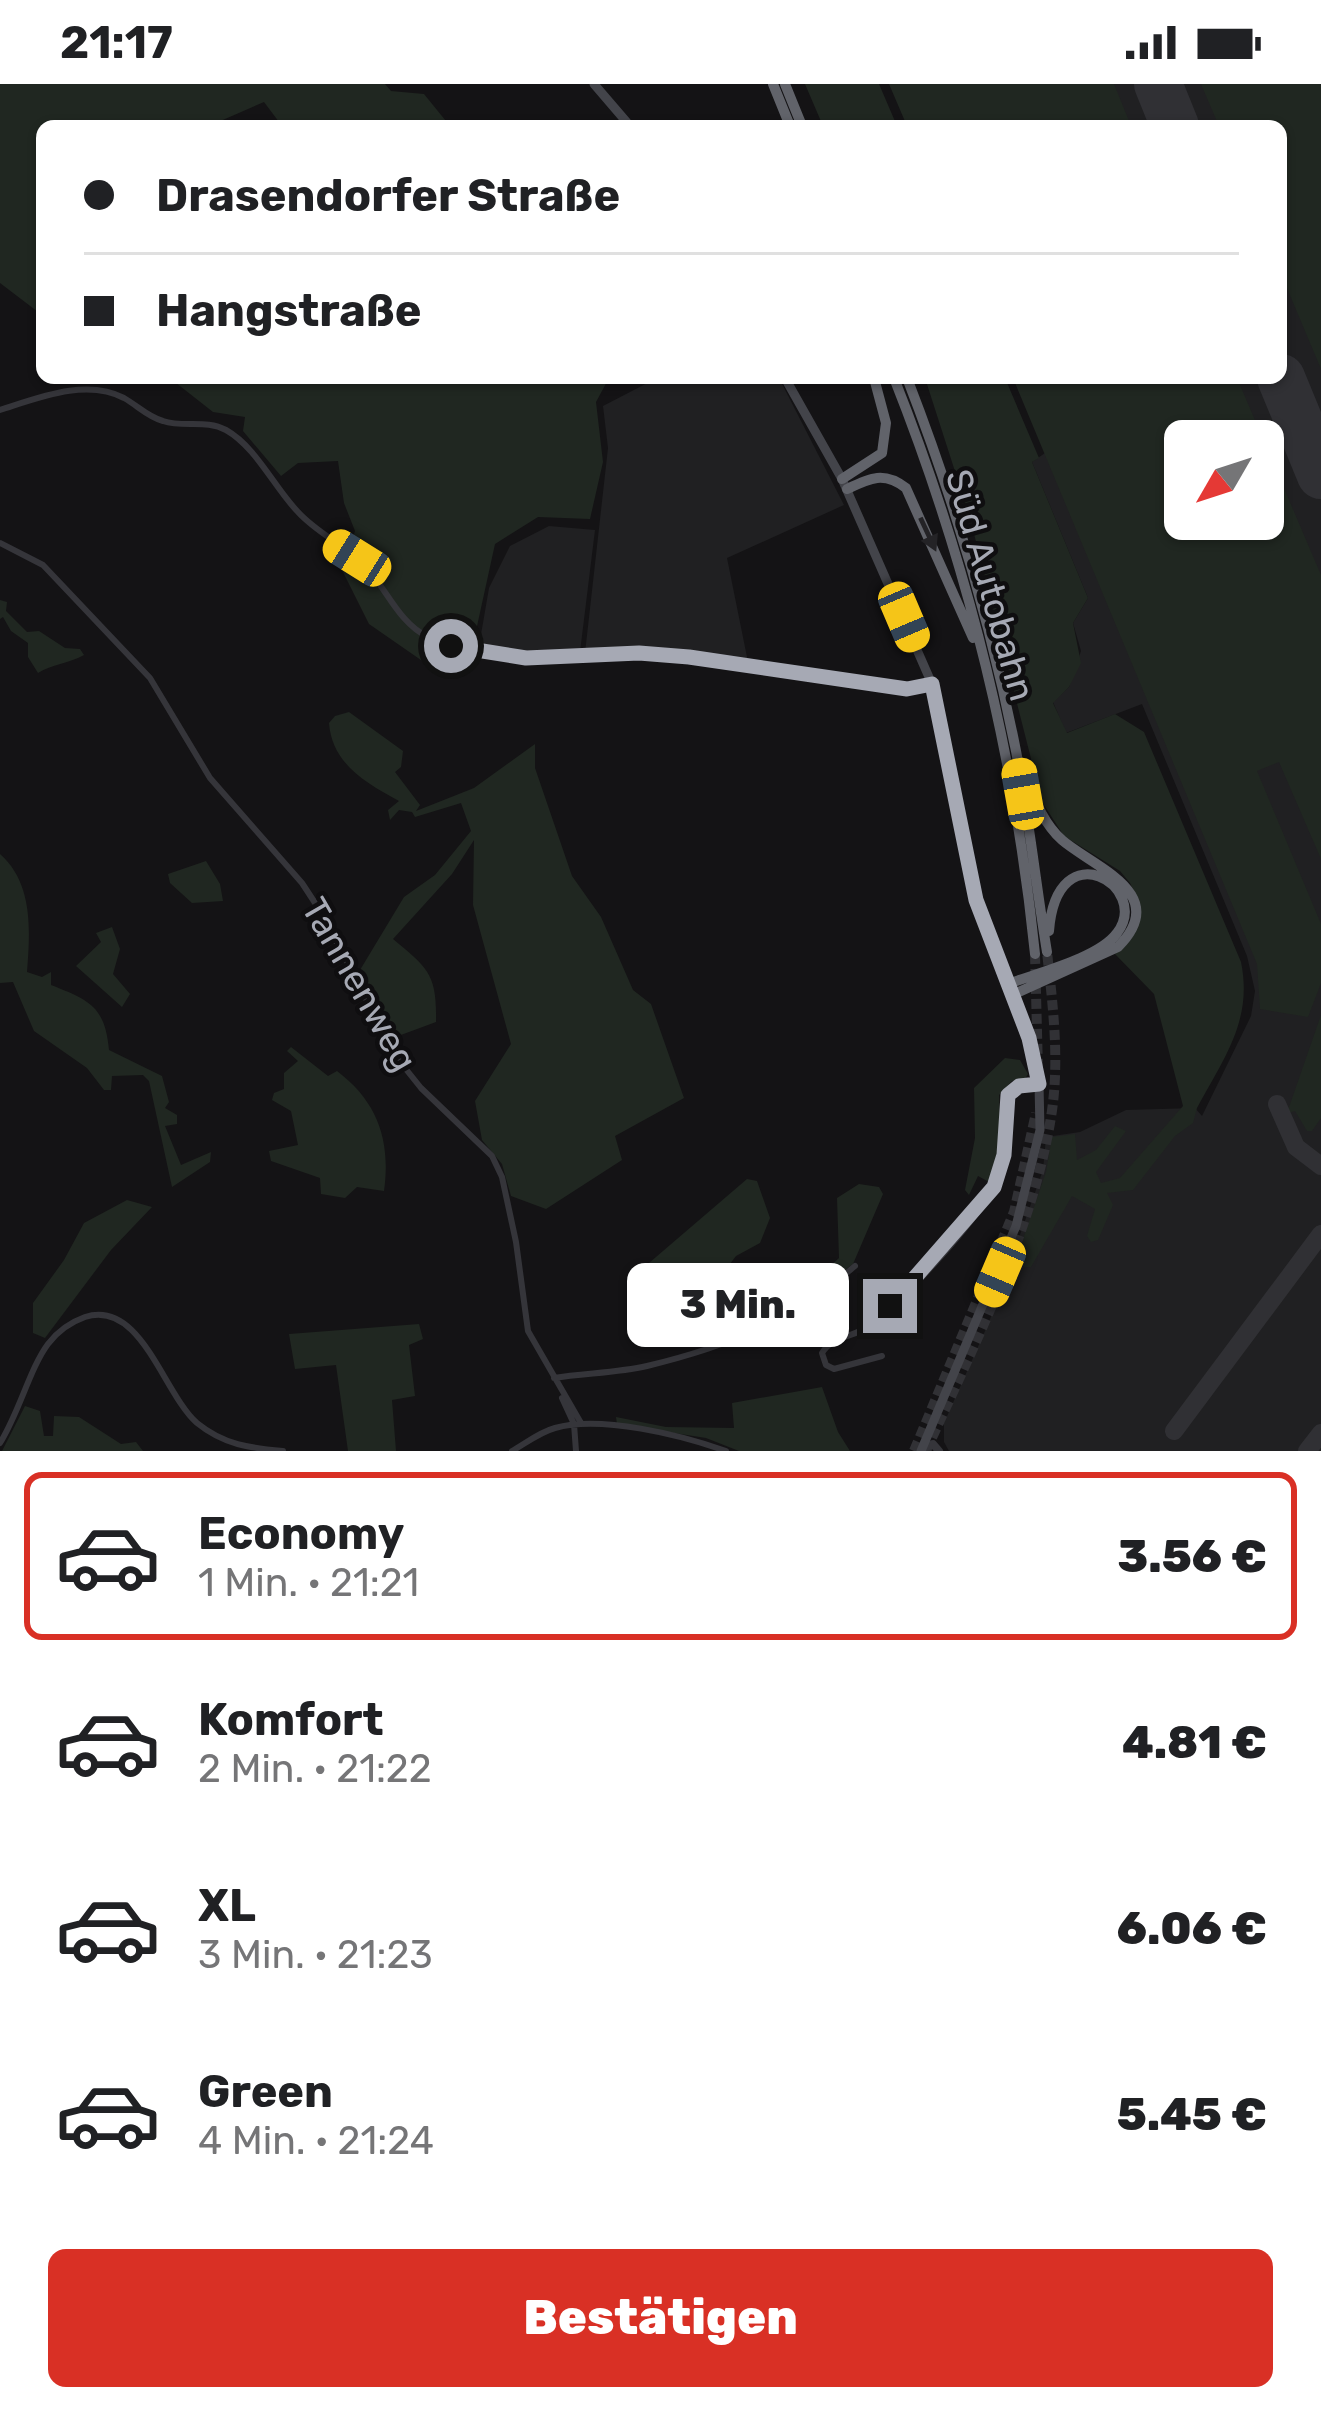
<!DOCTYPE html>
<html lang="de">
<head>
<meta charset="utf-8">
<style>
	body { margin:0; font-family:Rubik,sans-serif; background:#f6f6f6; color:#202124; height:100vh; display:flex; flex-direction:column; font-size:45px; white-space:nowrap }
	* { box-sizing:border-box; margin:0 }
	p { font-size:39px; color:#757577 }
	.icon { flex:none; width:66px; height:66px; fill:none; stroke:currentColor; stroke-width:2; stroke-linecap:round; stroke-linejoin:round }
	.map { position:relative; height:1367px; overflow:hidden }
	.panel { display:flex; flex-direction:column; background:#fff; flex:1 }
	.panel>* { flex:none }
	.top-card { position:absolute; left:36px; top:36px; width:1251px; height:264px; border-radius:18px; box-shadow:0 3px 9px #0004; display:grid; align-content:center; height:264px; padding:0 48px; background:#fff }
	.needle { width:78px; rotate:231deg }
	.buttons { position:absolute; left:1164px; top:336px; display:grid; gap:24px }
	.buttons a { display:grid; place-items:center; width:120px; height:120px; border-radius:18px; background:#fff; box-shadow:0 3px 9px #0004; font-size:60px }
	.end { position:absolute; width:54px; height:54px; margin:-27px; border:15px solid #a6a9b4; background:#111; box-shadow:0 0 0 6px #111 }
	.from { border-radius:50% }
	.bubble { position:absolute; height:84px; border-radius:18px; background:#fff; box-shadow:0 3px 9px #0004; font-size:39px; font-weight:800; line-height:84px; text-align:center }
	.car { position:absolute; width:36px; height:72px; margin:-36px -18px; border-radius:15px; box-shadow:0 0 9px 3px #0007; background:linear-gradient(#f5c518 24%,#345 0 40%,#f5c518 0 76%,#345 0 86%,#f5c518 0) }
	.top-card b { display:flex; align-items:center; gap:42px; height:114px; font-size:45px }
	.top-card b+b { border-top:3px solid #e0e0e0 }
	.top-card i { width:30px; height:30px; background:#202124 }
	ul { padding:21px 0 0; list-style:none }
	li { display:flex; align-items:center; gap:36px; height:168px; margin:0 24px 18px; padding:0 24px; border:6px solid transparent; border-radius:18px }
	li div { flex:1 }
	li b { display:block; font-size:45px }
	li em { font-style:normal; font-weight:800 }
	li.active { border-color:#d93025 }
	li>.icon { width:108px; height:108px; stroke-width:1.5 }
	.action { display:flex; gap:24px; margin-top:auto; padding:24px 48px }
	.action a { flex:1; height:138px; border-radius:18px; background:#d93025; color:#fff; font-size:48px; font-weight:800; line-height:138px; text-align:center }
	.status { display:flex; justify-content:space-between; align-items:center; height:84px; padding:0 60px; background:#fff; direction:ltr }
	.status svg { height:33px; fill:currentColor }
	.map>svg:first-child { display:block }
	.built { fill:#202022; fill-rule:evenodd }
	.green { fill:#202721; fill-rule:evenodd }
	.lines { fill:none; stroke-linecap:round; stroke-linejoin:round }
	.taxiway { stroke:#303034; stroke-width:18 }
	.runway { stroke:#303034; stroke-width:48 }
	.motorway-tunnel { stroke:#313135; stroke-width:10; stroke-dasharray:10 5; stroke-linecap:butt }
	.minor { stroke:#35353a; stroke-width:6 }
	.tertiary { stroke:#35353a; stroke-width:8 }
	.secondary { stroke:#43444a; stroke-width:9 }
	.motorway { stroke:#61636a; stroke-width:10 }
	.oneway { fill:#242326 }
	.route { stroke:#a6a9b4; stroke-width:15 }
	.labels { text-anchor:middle; stroke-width:9; stroke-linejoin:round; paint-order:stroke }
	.street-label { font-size:36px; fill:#a6a9b4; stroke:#0f0e10 }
</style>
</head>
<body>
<div class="status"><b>21:17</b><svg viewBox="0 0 49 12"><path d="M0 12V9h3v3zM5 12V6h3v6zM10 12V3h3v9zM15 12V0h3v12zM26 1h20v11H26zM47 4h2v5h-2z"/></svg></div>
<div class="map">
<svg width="1321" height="1367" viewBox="0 0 1321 1367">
	<rect width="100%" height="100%" fill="#141315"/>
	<!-- built -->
	<path class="built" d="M993 0H1321V1367H949L944 1358V1339L989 1238 1043 1086 1046 1053 1080 1048 1126 1026 1195 1024 1202 1032 1251 932 1255 907 1247 872 1142 620 1066 649 1053 618 1069 603 1081 567 1073 539 1088 514 1032 378 1124 315 1116 294H1281V42H1010ZM1185 357H1263V435H1185Z
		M657 294H779L844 421 727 474 748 578 642 565 585 569 608 364 603 322Z
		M549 442 595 446 580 568 534 572 479 562 489 504 510 462Z"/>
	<!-- green -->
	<path class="green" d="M0 0H385L391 7 424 10 450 42H282L264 18 209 42H42V231L0 199Z
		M805 0H879L897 42H823Z
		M889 0H1114L1131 42H907Z
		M1201 0H1321V285L1281 190V42H1219Z
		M131 294H609L596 318 603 378 590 435 538 433 495 460 474 556 431 583 369 540 342 486 355 447 344 419 338 377 298 379 281 392 243 347 245 333 213 328 171 295Z
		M925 294H1005L1039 374 1032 378 1088 514 1073 539 1081 579 1069 603 1053 619 1067 649 1115 630 1144 648 1241 878C1253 936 1224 974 1197 1024L1193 1039 1175 1052 1133 1106 1107 1109 1113 1121 1098 1156 1091 1158 1087 1152 1095 1125 1072 1112 1031 1183H1023L1024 1171 1019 1167 1046 1088 1052 1053 1075 1050 1077 1076 1096 1066 1115 1042 1126 1047 1096 1088 1101 1099 1120 1094 1183 1022 1154 910 1115 870 1126 860 1137 813 1130 799 1120 787 1064 752 1042 718 970 434Z
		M1013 294H1237L1321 491V775L1279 678 1257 687 1321 840V899L1308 933 1260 925 1257 880ZM1185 357H1263V435H1185Z
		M0 516 7 518 6 527 27 548 39 547 65 564 80 565 84 571C68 580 52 580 38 589L28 573V559L11 547 3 533 0 535Z
		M349 628 403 667 401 683 395 688 420 721 416 727 474 704 535 660V684L572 792 601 833 633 906 651 920 684 1014 615 1052 622 1076 546 1125 511 1112 502 1080 482 1056 475 1017 511 960 473 821 474 756 452 790 393 855C428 884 437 890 436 938L390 955 363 900 360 886 404 813 435 791 471 747 461 719 415 733 412 728 399 726 390 736 388 726 399 717C366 699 332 680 329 639L335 632Z
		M0 770C34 800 30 848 27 888L42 893 51 888V901C89 916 105 922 109 966L162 992 169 1018 165 1024 177 1031V1040L165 1042 181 1081 211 1068 210 1078 172 1103 149 997 143 991 112 992 111 1006H104L87 984 34 947 13 898 0 899Z
		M206 777 220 800 223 817 192 819 170 799 168 790Z
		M112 843 120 865 113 890 130 910 122 923 76 882 101 858 96 849Z
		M1321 931V1034L1312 1047H1307L1295 1027 1287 1029Z
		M291 963 328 992 337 987C378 1018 391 1057 384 1107L357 1103 345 1114 321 1110 320 1094 271 1077 269 1067 298 1061 291 1027 272 1016 274 1009 284 1005V989L298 977 287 967Z
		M1005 974 1020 976 1028 990 1025 995 1012 997 999 1011C1000 1040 1005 1073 991 1099L978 1092 969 1111 965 1106 975 1054 974 1004Z
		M747 1095 757 1097 770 1134 760 1159 736 1172 714 1201 659 1235 650 1230 628 1197Z
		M859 1100 879 1103 883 1110 853 1180 794 1224 740 1252 729 1234 800 1190 827 1185 839 1174 837 1114Z
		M127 1116 152 1123 111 1166 45 1254 33 1249V1219L64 1176 84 1139Z
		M419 1240 423 1255 409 1261 415 1312 392 1316 396 1367H348L336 1281 295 1285 289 1250Z
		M822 1303 838 1348 850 1367H739L706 1354 617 1340 616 1333 666 1343 734 1344 732 1319Z
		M25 1322 40 1327 44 1352H53L54 1332 79 1333 121 1360 136 1358 143 1367H2Z"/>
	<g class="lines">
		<!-- taxiway -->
		<path class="taxiway" d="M1277 1020 1296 1063 1321 1082
			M1174 1347 1321 1150
			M1307 1367 1321 1349"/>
		<!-- runway -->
		<path class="runway" d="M1158 0 1175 42
			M1281 294 1321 391"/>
		<!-- motorway-tunnel -->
		<path class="motorway-tunnel" d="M1035 870 1038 986
			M914 1367 1014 1128 1036 1029
			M926 1367C973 1263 1033 1146 1051 1033 1060 978 1053 923 1047 868"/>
		<!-- minor -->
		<path class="minor" d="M0 326C38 314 86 294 124 314 138 322 148 333 163 337 184 344 206 335 226 346 256 363 274 403 298 428 317 449 343 460 362 479 386 502 397 538 428 553 506 592 606 563 690 573 763 581 834 597 907 605L932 600
			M0 459 43 481 150 594 210 694 302 799 319 825 397 974 421 1004 492 1072 502 1093 516 1158 528 1247 581 1339
			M882 1272 834 1285 826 1281 822 1269C833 1251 853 1254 869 1242 904 1216 973 1141 994 1103 1010 1074 997 1041 1008 1011L1019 1002 1039 1000
			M554 1294C584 1289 617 1289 647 1282 730 1262 790 1237 855 1182
			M562 1314 574 1340 576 1367
			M0 1359C19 1329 30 1284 48 1260 57 1248 71 1238 85 1233 141 1215 163 1309 197 1339 224 1361 250 1364 283 1367
			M512 1367C526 1359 540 1348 555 1344 601 1331 681 1351 726 1367"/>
		<!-- tertiary -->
		<path class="tertiary" d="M922 1365 933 1360 939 1367"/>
		<!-- secondary -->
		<path class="secondary" d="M594 0 630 42
			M785 294 842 395 932 600 970 794 1029 954 1039 1000 1040 1046 1016 1142 921 1367"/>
		<!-- motorway -->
		<path class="motorway" d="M773 0 790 42
			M785 0 802 42
			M894 294C967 478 1015 673 1035 870
			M907 294C954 415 991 540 1016 667 1029 734 1036 801 1047 868
			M842 395 882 369 886 339 874 294
			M847 405C870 394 884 387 906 404L973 554
			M1008 900C1037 889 1099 874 1117 849 1152 803 1057 745 1049 847
			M1012 911 1118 863C1172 809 1093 783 1062 756 1042 738 1034 713 1024 689"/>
	</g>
	<!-- one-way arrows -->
	<defs><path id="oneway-solid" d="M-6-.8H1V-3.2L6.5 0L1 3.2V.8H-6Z" transform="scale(3)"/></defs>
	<use class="oneway" href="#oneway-solid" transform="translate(928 450) rotate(65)"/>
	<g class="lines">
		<!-- route -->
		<path class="route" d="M451 562 526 574 639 569 689 573 907 605 932 600 976 816 1029 954 1039 1000 1019 1002 1008 1011 1004 1071 994 1103 890 1222"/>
	</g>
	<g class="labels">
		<!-- street labels -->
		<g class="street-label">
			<text transform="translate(991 501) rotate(74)" y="13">Süd Autobahn</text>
			<text transform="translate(360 900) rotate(60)" y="13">Tannenweg</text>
		</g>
	</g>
</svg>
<div class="buttons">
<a><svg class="needle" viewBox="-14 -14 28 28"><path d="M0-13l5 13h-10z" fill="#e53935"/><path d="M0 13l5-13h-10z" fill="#757577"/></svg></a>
</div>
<i class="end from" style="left:451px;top:562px"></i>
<i class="end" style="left:890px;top:1222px"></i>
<div class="bubble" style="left:627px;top:1179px;width:222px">3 Min.</div>
<i class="car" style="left:357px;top:474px;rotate:302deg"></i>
<i class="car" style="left:904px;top:533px;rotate:157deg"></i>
<i class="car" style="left:1023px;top:710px;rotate:350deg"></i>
<i class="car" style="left:1000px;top:1188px;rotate:203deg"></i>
<div class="top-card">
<b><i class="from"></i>Drasendorfer Straße</b>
<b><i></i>Hangstraße</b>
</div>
</div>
<section class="panel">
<ul>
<li class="active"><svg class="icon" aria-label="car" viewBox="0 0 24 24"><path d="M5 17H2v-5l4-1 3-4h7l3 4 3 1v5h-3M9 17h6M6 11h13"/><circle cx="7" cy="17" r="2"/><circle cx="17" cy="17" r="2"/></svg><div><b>Economy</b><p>1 Min. · 21:21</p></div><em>3.56 €</em></li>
<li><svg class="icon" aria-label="car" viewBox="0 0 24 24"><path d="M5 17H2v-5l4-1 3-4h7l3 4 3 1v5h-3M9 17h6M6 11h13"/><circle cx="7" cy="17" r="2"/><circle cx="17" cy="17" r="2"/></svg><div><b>Komfort</b><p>2 Min. · 21:22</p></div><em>4.81 €</em></li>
<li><svg class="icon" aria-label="car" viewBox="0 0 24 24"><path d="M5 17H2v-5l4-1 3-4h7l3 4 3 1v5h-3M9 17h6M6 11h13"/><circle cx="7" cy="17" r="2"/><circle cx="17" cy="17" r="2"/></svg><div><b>XL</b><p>3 Min. · 21:23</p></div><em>6.06 €</em></li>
<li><svg class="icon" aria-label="car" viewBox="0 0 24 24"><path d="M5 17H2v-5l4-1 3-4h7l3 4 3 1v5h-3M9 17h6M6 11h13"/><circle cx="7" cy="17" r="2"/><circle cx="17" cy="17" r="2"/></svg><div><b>Green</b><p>4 Min. · 21:24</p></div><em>5.45 €</em></li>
</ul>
<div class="action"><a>Bestätigen</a></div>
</section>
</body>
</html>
